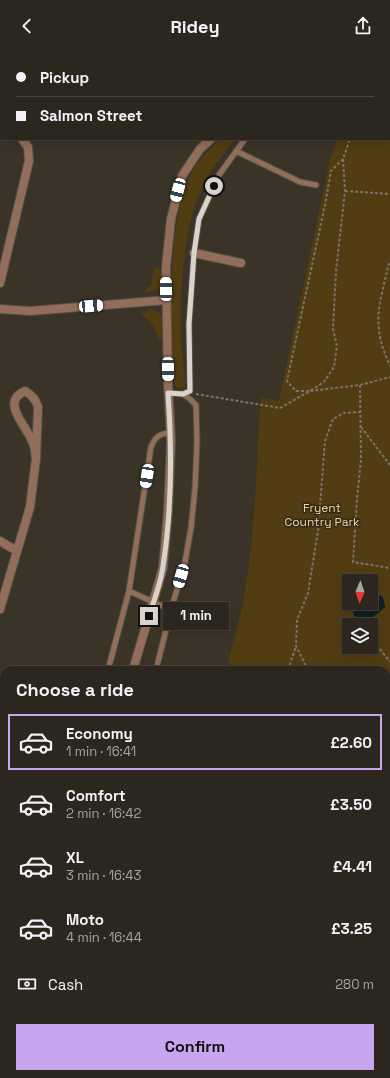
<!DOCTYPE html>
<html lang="en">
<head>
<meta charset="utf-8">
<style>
	body { margin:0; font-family:"Space Grotesk",sans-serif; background:#38332b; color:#f1f3f6; height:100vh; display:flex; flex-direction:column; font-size:15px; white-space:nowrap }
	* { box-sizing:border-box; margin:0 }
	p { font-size:13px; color:#a6a5a4 }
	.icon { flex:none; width:22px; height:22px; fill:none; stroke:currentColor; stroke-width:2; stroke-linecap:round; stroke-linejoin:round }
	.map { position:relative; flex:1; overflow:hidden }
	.details { position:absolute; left:0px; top:614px; width:390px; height:412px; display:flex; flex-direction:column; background:#2c271e; border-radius:12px 12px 0 0; box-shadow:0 2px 10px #0003,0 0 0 1px #48443c }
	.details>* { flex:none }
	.top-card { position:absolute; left:0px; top:0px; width:390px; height:88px; box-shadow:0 2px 10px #0003,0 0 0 1px #48443c; display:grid; align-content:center; height:88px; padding:0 16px; background:#2c271e }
	.needle { width:26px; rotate:182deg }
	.buttons { position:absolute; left:342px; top:522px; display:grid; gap:8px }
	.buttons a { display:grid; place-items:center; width:36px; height:36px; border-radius:0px; background:#2c271e; box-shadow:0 2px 10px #0003,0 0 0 1px #48443c; font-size:20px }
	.end { position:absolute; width:18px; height:18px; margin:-9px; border:5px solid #d8d4cd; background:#111; box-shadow:0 0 0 2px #111 }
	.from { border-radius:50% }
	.bubble { position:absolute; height:28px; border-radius:0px; background:#2c271e; box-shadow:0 2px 10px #0003,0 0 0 1px #48443c; font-size:13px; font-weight:600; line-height:28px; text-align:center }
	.car { position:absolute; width:12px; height:24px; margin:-12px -6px; border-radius:5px; box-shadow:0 0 3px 1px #0007; background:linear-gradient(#fff 24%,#345 0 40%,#fff 0 76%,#345 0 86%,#fff 0) }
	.top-card b { display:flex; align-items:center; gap:14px; height:38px; font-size:15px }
	.top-card b+b { border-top:1px solid #48443c }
	.top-card i { width:10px; height:10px; background:#f1f3f6 }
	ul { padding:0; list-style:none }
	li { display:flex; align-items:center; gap:12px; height:56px; margin:0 8px 6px; padding:0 8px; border:2px solid transparent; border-radius:0px }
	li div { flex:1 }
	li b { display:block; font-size:15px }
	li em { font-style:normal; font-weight:600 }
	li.selected { border-color:#c7a6ef }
	li>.icon { width:36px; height:36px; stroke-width:1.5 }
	h2 { padding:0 16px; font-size:18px; line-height:48px }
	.pay { display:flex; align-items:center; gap:10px; height:44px; padding:0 16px; font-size:15px }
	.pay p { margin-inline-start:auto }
	.action { display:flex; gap:8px; margin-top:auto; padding:8px 16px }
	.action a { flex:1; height:46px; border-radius:0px; background:#c7a6ef; color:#111; font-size:16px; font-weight:600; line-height:46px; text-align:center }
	header { display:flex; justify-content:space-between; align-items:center; height:52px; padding:0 16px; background:#2c271e; font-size:18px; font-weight:600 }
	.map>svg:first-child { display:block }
	.green { fill:#523d12; fill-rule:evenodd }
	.water { fill:#0f2122 }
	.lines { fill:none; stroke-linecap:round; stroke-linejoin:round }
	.service-casing { stroke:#565146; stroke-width:7 }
	.minor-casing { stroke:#565146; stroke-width:10 }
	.path { stroke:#797369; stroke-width:2; stroke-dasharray:3 2; stroke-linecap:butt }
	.service { stroke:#926e5a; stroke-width:5 }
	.minor { stroke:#926e5a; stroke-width:8 }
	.route { stroke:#d8d4cd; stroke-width:5 }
	.labels { text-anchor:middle; stroke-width:3; stroke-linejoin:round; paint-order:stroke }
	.park-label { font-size:12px; fill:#f8d594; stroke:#302a1e }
</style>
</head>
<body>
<header><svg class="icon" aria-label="back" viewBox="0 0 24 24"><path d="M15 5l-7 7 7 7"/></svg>Ridey<svg class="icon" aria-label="share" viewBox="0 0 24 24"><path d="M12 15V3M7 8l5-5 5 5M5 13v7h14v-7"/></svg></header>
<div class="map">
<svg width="390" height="1026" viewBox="0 0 390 1026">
	<rect width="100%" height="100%" fill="#3a3428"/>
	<!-- green -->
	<path class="green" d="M375 0H390V1026H105L107 1022H386V618H226C234 587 243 557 247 526 255 472 257 417 259 364L262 346 279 349 331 104 338 87H389V1H374ZM349 529H371V551H349ZM349 573H371V595H349Z
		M219 87H235C222 103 208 121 200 140 182 183 180 242 181 287 182 303 185 320 185 336H176L173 323 170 251 174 188 182 140 196 113Z
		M154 216 162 217V236L145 241 146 236 151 233Z
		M149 256 158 260 163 265 162 285 158 288C156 274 151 271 142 262L141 261 149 260Z"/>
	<!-- water -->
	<path class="water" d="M371 542H376L383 545 385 555C373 566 370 569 354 564L352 554 354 551H371Z"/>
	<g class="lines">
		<defs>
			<path id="service" d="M262 1 263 0
				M303 1V0
				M236 99 300 130 316 133
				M168 341 183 342 190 339 189 272 194 201 199 167 219 123 245 87
				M129 539 171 558 156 618
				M171 558 185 510 191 476 195 436 197 389 196 353 190 347 183 342
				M108 618 129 539 151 395C155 385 160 381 171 381
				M34 1023V1022"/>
			<path id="minor" d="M154 0 155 1
				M278 1V0
				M0 80H1
				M194 201 241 211
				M0 231 29 109 28 95 22 87
				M0 257 30 259 167 248
				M0 489 17 499
				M0 557 30 455 36 407 38 355C36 347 32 343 25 339 0 350 26 373 32 389 35 394 35 401 36 407
				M133 618 163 516 168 460 171 389 168 331 166 215 171 167 182 124 200 97 211 87
				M3 1026 5 1022"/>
		</defs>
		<!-- service casing -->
		<use href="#service" class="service-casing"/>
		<!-- minor casing -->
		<use href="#minor" class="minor-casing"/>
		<!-- path -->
		<path class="path" d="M388 1V0
			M343 107 331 119 325 153 287 329 296 339H310L324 330 334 315 337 294 333 277 336 219 345 139 343 107 350 87
			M345 139 390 142
			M390 211 388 214C384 235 376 257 379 278 380 291 385 302 390 314
			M360 333 390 325
			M196 342 280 356 310 339 360 333 361 407 357 447 353 510 390 516
			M361 375 390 413
			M380 597 390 610
			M288 618 296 594
			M308 618 296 594 297 568 308 541 318 479 325 389 333 367 344 361 360 360
			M386 738 390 743
			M386 752 390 753
			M386 849 390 839
			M343 1022V1026"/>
		<!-- service -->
		<use href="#service" class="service"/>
		<!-- minor -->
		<use href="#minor" class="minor"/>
	</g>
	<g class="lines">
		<!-- route -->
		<path class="route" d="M149 564C154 548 161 531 163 514 172 457 172 398 168 341L183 342 190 339 189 272 194 201 199 167 214 134"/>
	</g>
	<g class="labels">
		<!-- park labels -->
		<g class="park-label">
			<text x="322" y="460">Fryent<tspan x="322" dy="14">Country Park</tspan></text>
		</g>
	</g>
</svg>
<div class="buttons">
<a><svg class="needle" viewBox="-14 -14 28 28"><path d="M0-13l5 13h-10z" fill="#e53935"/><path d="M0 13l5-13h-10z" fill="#a6a5a4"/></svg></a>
<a><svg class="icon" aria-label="layers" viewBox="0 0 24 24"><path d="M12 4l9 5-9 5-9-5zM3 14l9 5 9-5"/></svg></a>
</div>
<i class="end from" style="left:214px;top:134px"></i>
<i class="end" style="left:149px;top:564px"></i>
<div class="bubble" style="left:163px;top:550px;width:66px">1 min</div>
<i class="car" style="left:178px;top:138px;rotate:195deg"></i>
<i class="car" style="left:166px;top:237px;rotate:359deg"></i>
<i class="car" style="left:91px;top:254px;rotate:86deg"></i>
<i class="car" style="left:168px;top:317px;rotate:179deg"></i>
<i class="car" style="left:147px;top:424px;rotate:189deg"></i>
<i class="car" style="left:181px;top:524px;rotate:196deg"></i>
<div class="top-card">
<b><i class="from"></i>Pickup</b>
<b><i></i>Salmon Street</b>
</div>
<section class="details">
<h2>Choose a ride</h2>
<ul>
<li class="selected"><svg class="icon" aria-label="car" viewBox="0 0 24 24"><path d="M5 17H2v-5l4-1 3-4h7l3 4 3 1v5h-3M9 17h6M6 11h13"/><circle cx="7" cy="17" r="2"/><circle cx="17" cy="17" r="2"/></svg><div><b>Economy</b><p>1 min · 16:41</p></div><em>£2.60</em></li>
<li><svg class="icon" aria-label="car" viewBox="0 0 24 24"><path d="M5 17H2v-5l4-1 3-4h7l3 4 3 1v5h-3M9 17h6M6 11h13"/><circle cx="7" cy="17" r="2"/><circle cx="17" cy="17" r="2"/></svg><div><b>Comfort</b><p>2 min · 16:42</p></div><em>£3.50</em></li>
<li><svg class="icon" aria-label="car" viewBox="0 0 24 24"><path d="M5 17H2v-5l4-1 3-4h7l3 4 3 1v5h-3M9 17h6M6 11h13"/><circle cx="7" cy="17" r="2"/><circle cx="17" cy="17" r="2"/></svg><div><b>XL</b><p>3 min · 16:43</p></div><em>£4.41</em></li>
<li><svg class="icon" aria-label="car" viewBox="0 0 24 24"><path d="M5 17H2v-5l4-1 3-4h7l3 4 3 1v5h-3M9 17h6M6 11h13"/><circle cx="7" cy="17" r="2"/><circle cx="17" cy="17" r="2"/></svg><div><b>Moto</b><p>4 min · 16:44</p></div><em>£3.25</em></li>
</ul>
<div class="pay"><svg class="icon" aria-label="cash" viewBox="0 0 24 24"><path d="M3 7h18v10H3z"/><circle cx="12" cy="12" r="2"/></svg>Cash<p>280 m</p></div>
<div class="action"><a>Confirm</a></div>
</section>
</div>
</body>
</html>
